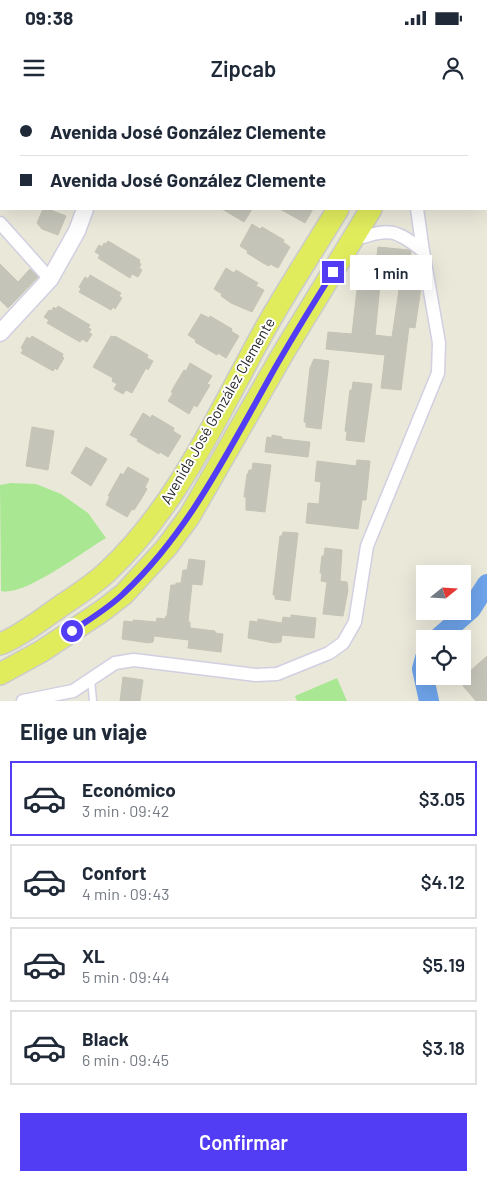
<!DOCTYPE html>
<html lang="es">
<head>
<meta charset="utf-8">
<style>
	body { margin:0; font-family:Barlow,sans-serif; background:#f6f6f7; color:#1f2937; height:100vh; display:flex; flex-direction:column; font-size:19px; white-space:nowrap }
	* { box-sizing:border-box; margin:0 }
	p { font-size:16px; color:#747a83 }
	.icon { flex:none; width:28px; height:28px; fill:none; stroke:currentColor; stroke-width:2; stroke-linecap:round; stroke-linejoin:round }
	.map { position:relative; height:601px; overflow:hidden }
	.sheet { display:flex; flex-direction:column; background:#fff; flex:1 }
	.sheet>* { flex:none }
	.top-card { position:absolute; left:0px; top:0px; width:488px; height:110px; box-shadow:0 5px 20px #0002; display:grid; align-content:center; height:110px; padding:0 20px; background:#fff }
	.needle { width:32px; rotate:72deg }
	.controls { position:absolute; left:416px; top:465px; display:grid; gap:10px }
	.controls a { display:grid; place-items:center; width:55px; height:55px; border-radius:0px; background:#fff; box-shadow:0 5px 20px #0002; font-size:25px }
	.end { position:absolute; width:22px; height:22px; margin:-11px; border:6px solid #523df4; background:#fff; box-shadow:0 0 0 2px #fff }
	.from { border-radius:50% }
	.bubble { position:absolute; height:35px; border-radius:0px; background:#fff; box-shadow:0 5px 20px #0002; font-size:16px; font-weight:600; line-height:35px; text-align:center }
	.top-card b { display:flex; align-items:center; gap:18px; height:48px; font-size:19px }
	.top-card b+b { border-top:1px solid #e0e1e3 }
	.top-card i { width:12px; height:12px; background:#1f2937 }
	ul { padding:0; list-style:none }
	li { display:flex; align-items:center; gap:15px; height:75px; margin:0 10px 8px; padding:0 10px; border:2px solid #e0e1e3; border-radius:0px }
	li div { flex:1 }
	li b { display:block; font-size:19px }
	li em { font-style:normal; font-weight:600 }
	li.selected { border-color:#523df4 }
	li>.icon { width:45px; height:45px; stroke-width:1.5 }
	h2 { padding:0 20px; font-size:22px; line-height:60px }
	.action { display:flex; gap:10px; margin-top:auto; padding:10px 20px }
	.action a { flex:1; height:58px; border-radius:0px; background:#523df4; color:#fff; font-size:20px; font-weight:600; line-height:58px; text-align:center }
	.status { display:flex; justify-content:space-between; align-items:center; height:35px; padding:0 25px; background:#fff; direction:ltr }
	.status svg { height:14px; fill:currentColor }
	header { display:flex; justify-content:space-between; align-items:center; height:65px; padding:0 20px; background:#fff; font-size:22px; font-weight:600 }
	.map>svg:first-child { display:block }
	.pitch { fill:#a9e793 }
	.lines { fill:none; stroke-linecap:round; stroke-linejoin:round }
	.river { stroke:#6ea3ea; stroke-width:20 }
	.building { fill:#c5c4b9; stroke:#c5c4b4 }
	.service-casing { stroke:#d1cfe1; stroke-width:9 }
	.minor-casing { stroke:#d1cfe1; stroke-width:15 }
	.tertiary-casing { stroke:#d1cfe1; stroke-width:19 }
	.primary-casing { stroke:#cbcbcb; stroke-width:24 }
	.service { stroke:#fff; stroke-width:6 }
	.minor { stroke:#fff; stroke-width:12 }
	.tertiary { stroke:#fff; stroke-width:16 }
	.primary { stroke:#e1ec5d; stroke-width:21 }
	.route { stroke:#523df4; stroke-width:6 }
	.labels { text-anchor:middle; stroke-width:4; stroke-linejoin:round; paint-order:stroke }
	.street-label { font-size:15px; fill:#282828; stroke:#fff }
</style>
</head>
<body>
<div class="status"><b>09:38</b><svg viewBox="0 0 49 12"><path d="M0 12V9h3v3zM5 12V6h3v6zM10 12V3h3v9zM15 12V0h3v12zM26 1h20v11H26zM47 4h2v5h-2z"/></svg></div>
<header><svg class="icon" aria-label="menu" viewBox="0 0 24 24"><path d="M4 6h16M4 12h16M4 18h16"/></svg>Zipcab<svg class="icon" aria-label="person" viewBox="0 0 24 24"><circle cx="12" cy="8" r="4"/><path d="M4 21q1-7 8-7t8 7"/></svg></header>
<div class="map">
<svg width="487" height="601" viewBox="0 0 487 601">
	<rect width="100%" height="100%" fill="#eae8d9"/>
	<!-- pitch -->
	<path class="pitch" d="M11 383 36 384 61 394 88 413 106 438C84 451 24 497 1 491L0 385Z
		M337 578 347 601H297L295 596Z"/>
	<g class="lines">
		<!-- river -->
		<path class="river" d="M437 539 471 509 487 484
			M425 558 422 569 429 601"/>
	</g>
	<!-- building -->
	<path class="building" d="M43 109H48L66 116 58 135 42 129 37 123Z
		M222 109H252L244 122Z
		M280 109H313L305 123Z
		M252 124 260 129 262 127 284 140 283 142 290 147 278 168 270 164 269 166 263 163 247 153 248 151 240 146Z
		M108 141 140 160 139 163 141 164 139 168 142 170 138 177 132 174 130 178 98 158 100 155 95 152 99 145 102 147 104 143 106 144Z
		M378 147 409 150 411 152 409 169 376 165Z
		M0 164 18 182 30 169 38 177 8 208 0 200Z
		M226 168 234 173 236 170 258 183 256 186 264 190 252 212 231 203 221 196 222 194 214 189Z
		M359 172 381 175 375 235 392 237 401 176 420 178 421 188 415 228 409 227 401 290 381 288 385 255 326 249 328 232 352 234Z
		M90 175 121 193 119 196 122 198 115 209 113 207 111 210 79 192 81 189 79 187 85 177 88 179Z
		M58 206 90 225 88 228 91 229 89 233 92 234 87 242 82 239 80 242 47 223 49 220 44 217 49 210 51 211 54 207 56 209Z
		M201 214 209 218 210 216 232 229 231 231 239 236 226 258 218 253 217 255 195 242 196 240 188 235Z
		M32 236 63 254 62 257 64 258 57 270 55 268 53 271 21 253 23 250 21 248 27 237 30 239Z
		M111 236 114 237 115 236 148 255 147 258 153 261 148 270 146 268 132 293 126 290 123 294 114 289 117 284 112 281 113 278 93 267Z
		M314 259 329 261 321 329 306 327V322H304L310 268Z
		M190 263 212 276 207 284 210 285 197 307 194 305 189 314 168 301 173 293 171 292 175 285 184 270 186 271Z
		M353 282 372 284 364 342 346 340 347 332 345 331 350 290H352Z
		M143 313 151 318 152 315 174 328 173 331 181 336 168 357 160 352 159 354 137 341 138 339 130 335Z
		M32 327 54 331 48 370 26 366Z
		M272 335 282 337V339L310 342 308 357 265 352 267 337 272 338Z
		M86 347 107 359 91 386 71 373Z
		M357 360 370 361 366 400H362L358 429 306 423 308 403 319 404 321 382 315 381 317 361 356 366Z
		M253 363 271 365 265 412 246 410V397H244L247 374H248L249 370H252Z
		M128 367 149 379 145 387 147 389 140 401 134 410 132 409 127 417 106 405 110 396H108L121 373 123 375Z
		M283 432 298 433 290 501 275 499V495H273L280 436H282Z
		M325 448 342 450 340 481 347 482 348 490 343 516 323 514 327 482 321 481 322 473H320L322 456H324Z
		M189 459 205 461 202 485 192 484 188 522H190V528L215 531V533L223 534 221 552 188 548 189 540 154 536 153 542 149 543 122 539 124 521 133 522V520L156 522 157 518 165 519 166 516H167L171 485H176V483H181L183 470H187Z
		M291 515 316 518 314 538 282 535 281 542 274 543 248 538 250 521 258 522V519L282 523 283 517 291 518Z
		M487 556V601H476L463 586 469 572Z
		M123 577 143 580 140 601H120Z"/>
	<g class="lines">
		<defs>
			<path id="service" d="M177 0 180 1
				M91 579 93 601"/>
			<path id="minor" d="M25 0 28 1
				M66 1 67 0
				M0 55 1 56
				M0 123 50 179
				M352 140C388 130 392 126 423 151
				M23 601 73 591 115 563 134 560 256 575 277 574 329 553 343 543 355 522 367 446 438 273 439 243 423 151 417 109"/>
			<path id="tertiary" d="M123 1V0
				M0 233 50 179 77 131 85 109"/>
			<path id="primary" d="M403 1V0
				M435 1 436 0
				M0 544C17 538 43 519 58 508 74 497 92 486 107 472 178 406 219 312 265 229 288 188 314 149 338 109
				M0 574 42 551 102 511 124 494 166 448 189 417 285 250 371 109"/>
		</defs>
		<!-- service casing -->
		<use href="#service" class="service-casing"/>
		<!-- minor casing -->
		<use href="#minor" class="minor-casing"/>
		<!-- tertiary casing -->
		<use href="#tertiary" class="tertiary-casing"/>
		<!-- primary casing -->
		<use href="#primary" class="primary-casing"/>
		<!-- service -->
		<use href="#service" class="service"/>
		<!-- minor -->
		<use href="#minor" class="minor"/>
		<!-- tertiary -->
		<use href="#tertiary" class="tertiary"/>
		<!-- primary -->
		<use href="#primary" class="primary"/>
	</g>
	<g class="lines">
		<!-- route -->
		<path class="route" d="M72 531C90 519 109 508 124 493 186 435 224 359 265 286 286 247 310 209 333 172"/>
	</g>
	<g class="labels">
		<!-- street labels -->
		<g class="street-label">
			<text transform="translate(218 311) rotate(-60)" y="5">Avenida José González Clemente</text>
		</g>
	</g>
</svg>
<div class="controls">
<a><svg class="needle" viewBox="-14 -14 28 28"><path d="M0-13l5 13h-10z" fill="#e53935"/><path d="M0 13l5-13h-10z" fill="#747a83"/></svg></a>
<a><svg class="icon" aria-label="locate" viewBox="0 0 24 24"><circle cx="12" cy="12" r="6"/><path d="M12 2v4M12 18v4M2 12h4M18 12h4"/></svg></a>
</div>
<i class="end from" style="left:72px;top:531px"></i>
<i class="end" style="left:333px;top:172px"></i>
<div class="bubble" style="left:350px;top:155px;width:82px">1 min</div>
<div class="top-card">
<b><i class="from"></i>Avenida José González Clemente</b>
<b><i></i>Avenida José González Clemente</b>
</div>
</div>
<section class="sheet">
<h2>Elige un viaje</h2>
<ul>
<li class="selected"><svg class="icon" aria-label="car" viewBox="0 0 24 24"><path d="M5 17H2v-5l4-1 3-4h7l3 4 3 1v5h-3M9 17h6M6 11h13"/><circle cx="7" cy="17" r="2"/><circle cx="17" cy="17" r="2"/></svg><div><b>Económico</b><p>3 min · 09:42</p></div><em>$3.05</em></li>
<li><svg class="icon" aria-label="car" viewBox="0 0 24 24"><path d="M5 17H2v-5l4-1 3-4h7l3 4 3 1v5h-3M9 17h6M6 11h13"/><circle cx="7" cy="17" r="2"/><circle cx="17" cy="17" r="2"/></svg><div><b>Confort</b><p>4 min · 09:43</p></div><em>$4.12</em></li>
<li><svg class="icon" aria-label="car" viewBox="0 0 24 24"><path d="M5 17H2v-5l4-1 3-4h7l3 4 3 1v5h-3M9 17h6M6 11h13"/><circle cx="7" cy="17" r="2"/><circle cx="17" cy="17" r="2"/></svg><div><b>XL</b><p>5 min · 09:44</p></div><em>$5.19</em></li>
<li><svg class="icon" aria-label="car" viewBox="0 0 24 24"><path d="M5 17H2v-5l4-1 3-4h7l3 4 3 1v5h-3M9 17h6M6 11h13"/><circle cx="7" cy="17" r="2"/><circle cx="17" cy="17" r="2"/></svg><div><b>Black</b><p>6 min · 09:45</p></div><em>$3.18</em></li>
</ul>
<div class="action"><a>Confirmar</a></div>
</section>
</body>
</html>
